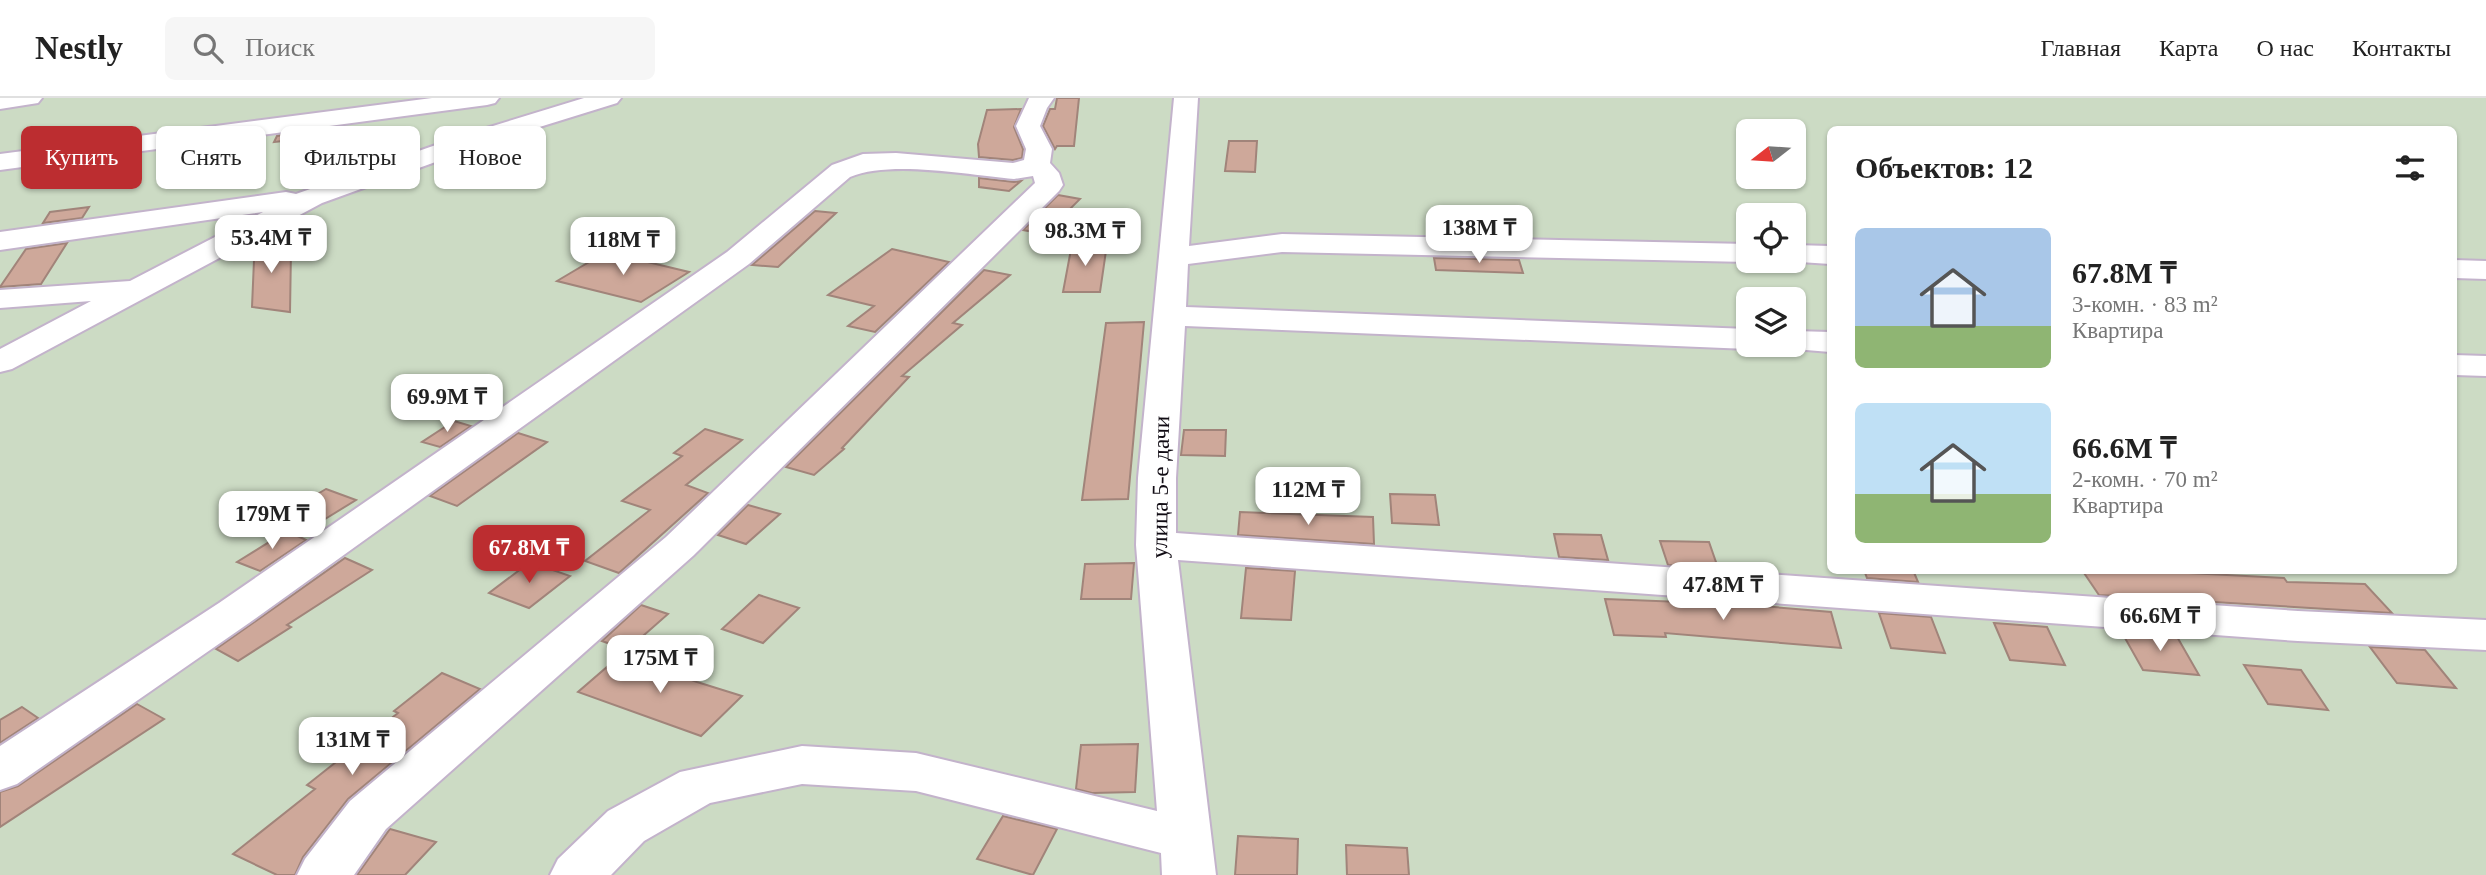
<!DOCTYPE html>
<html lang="ru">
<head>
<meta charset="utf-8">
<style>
  body { margin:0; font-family:Georgia,serif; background:#f6f6f6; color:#222; height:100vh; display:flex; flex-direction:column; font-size:26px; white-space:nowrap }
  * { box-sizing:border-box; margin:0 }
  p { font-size:23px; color:#767676 }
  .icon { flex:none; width:38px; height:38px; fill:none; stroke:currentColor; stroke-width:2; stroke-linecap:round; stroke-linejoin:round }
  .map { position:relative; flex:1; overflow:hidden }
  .drawer { position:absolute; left:1827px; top:28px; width:630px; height:448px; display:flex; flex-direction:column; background:#fff; border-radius:10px; box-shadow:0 2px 5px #0004 }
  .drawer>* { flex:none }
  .guide { position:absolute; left:21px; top:28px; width:665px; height:63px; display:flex; gap:14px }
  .needle { width:46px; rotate:253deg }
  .fabs { position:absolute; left:1736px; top:21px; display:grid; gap:14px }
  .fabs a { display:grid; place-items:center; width:70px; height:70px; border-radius:10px; background:#fff; box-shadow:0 2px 5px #0004; font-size:35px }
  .price { position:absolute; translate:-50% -60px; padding:0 16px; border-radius:14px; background:#fff; color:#222; font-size:23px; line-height:46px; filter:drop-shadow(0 2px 4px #0008) }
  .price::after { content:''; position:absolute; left:50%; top:42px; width:21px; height:16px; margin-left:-10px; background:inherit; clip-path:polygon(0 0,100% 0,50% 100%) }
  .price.selected { background:#bc2d30; color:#fff }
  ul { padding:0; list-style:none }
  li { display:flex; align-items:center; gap:21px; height:175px; padding:0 28px }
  li span { display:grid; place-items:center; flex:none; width:196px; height:140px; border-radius:10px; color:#555 }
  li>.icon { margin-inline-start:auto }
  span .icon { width:84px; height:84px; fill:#fffc; stroke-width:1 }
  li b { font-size:30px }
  h2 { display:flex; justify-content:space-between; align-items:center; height:84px; padding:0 28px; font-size:30px }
  .chip { padding:0 24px; border-radius:10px; background:#fff; box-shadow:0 2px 5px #0004; font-size:24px; line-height:63px }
  .chip.selected { background:#bc2d30; color:#fff }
  header { display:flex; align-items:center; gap:42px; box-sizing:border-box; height:98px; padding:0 35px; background:#fff; border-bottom:2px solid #e0e0e0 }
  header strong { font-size:33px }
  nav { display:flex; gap:38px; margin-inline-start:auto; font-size:24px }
  .search { width:490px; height:63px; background:#f6f6f6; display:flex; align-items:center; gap:18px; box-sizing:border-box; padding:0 24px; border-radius:10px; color:#767676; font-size:26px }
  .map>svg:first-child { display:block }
  .green { fill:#ccdbc4; fill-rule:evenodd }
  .building { fill:#cea89a; stroke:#a1847a; stroke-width:2 }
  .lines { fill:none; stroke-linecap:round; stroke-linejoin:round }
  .minor-casing { stroke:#c3b3cb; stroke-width:4 }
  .minor { fill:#fff; fill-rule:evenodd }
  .labels { text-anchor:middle; stroke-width:6; stroke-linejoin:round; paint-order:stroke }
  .street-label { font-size:23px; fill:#110c14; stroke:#fff }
</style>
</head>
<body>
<header>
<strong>Nestly</strong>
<div class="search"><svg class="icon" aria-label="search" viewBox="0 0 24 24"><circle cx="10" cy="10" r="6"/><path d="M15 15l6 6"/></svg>Поиск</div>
<nav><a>Главная</a><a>Карта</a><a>О нас</a><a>Контакты</a></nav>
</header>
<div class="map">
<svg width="2486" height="777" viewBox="0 0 2486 777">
  <rect width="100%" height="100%" fill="#edddf6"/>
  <path class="green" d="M 0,0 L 2486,0 L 2486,777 L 0,777 ZM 1830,32 L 2454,32 L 2454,472 L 1830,472 ZM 1748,33 L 1794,33 L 1794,79 L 1748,79 ZM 1748,117 L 1794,117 L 1794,163 L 1748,163 ZM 1748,201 L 1794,201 L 1794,247 L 1748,247 Z"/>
  <g class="building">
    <polygon points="1057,0 1079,0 1074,48 1057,48 1055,51 1043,28 1050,11 1055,11"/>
    <polygon points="1021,11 1014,29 1023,51 1022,60 1013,62 979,59 978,46 987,12"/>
    <polygon points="311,33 308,40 274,44 277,38"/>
    <polygon points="1229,43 1257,43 1255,74 1225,73"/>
    <polygon points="979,80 1014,84 1021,83 1009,93 979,89"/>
    <polygon points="1058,97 1080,101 1045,136 1023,132"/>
    <polygon points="89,109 82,120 43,125 50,114"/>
    <polygon points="815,113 836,115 778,169 752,167"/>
    <polygon points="1429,128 1509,129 1512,138 1430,137"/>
    <polygon points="269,140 291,152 290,214 252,209 254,162 239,153"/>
    <polygon points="67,145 41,186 0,189 26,151"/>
    <polygon points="1072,146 1107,146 1100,194 1063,194"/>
    <polygon points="892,151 949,164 875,234 848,228 874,208 828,197"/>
    <polygon points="606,154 689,174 641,204 557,183"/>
    <polygon points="1434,160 1519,162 1523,175 1436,172"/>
    <polygon points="984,172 1010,177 953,225 962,227 902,278 909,279 842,350 844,351 814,377 786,369"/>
    <polygon points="1144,224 1128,401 1082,402 1106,225"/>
    <polygon points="454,323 471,328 440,349 422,344"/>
    <polygon points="705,331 742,342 686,387 708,395 619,475 585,463 650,412 622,403 682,358 674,355"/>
    <polygon points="1184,332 1226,332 1225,358 1181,357"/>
    <polygon points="518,335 547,344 457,408 430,398"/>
    <polygon points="326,391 356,402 317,426 287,414"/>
    <polygon points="1390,396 1435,397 1439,427 1392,425"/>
    <polygon points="748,407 780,416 746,446 718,437"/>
    <polygon points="1240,414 1373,419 1374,446 1238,437"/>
    <polygon points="287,433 306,442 260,473 237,464"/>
    <polygon points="1554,436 1601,437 1608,462 1559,459"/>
    <polygon points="1660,443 1709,444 1718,470 1668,467"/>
    <polygon points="345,460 372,472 287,527 291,529 238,563 216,551"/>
    <polygon points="530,464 570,478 529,510 489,495"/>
    <polygon points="1134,465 1131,501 1081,501 1085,466"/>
    <polygon points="1246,470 1295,473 1291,522 1241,520"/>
    <polygon points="1864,472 1913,472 1918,484 1867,480"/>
    <polygon points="2082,472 2131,472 2284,480 2287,484 2365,486 2392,515 2099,497"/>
    <polygon points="759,497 799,510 763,545 722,531"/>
    <polygon points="1605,501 1681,504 1680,501 1831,514 1841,550 1665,535 1666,539 1614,537"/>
    <polygon points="641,507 668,516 627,552 602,543"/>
    <polygon points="1879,515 1931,519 1945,555 1891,550"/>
    <polygon points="1994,525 2047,529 2065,567 2010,562"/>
    <polygon points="2121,533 2176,537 2199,577 2143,572"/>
    <polygon points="2370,549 2425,552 2456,590 2397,585"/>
    <polygon points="622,556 697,584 742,598 701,638 578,594"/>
    <polygon points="2244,567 2301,572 2328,612 2268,606"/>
    <polygon points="442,575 480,591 348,701 303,759 295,777 277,777 233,756 315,691 307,687 398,615 394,613"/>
    <polygon points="137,606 164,621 0,729 0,694 18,688"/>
    <polygon points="22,609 38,620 0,645 0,622"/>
    <polygon points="1138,646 1135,694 1092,695 1076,691 1081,647"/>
    <polygon points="1003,718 1057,731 1033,777 977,761"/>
    <polygon points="390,731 436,744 405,777 357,777"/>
    <polygon points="1238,738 1298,741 1297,777 1235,777"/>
    <polygon points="1346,747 1407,750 1409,777 1347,777"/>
  </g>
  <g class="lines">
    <g class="minor-casing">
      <g id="minor">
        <polygon points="0,0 42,0 38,5 0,11"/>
        <polygon points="432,0 499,0 495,5 487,7 0,72 0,56"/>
        <polygon points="584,0 621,0 617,5 488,45 322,105 12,271 0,274 0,251 91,203 0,210 0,192 130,183 263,114 0,152 0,134 286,94 296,96 470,35"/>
        <path d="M 1029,0 L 1054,0 L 1047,10 L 1040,28 L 1052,51 L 1050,65 L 1059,75 L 1063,87 L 1059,93 L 694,457 L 386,731 L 354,777 L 297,777 L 305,761 L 350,703 L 666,439 L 1035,85 L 1033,78 L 1014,81 C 968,77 891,62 850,79 L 749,166 L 249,525 L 17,686 L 0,692 L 0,648 L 219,505 L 727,154 L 832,67 L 863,56 L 896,55 L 1013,65 L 1024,62 L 1026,51 L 1016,28 Z"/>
        <polygon points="1174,0 1198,0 1189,148 1282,136 1748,146 1748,163 1753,163 1748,164 1282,154 1188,166 1186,209 1748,231 1748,247 1761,247 1748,251 1185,228 1176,380 1176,435 2298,513 2486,522 2486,552 2298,543 1178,462 1216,777 1162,777 1161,755 916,693 802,686 710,705 644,743 611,777 550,777 558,761 608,713 680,674 802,648 916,655 1157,713 1136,447 1138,380"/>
        <polygon points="1794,147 1830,148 1830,166 1785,163 1794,163"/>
        <polygon points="2454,162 2486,163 2486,181 2454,180"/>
        <polygon points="1794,233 1830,234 1830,254 1782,250 1780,247 1794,247"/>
        <polygon points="2454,257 2486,258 2486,278 2454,277"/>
      </g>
    </g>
    <use href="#minor" class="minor"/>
  </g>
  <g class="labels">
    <g class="street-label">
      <text transform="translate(1160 389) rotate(-89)" y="8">улица 5-е дачи</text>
    </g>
  </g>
</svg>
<div class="fabs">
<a><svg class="needle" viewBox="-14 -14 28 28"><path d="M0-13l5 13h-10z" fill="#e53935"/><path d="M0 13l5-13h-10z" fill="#767676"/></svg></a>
<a><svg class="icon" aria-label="locate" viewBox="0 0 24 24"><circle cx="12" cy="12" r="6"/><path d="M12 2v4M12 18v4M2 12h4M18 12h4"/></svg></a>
<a><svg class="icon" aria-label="layers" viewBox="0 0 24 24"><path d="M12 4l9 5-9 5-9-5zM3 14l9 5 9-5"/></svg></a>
</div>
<b class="price" style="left:1479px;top:167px">138M ₸</b>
<b class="price" style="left:1085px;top:170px">98.3M ₸</b>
<b class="price" style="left:271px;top:177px">53.4M ₸</b>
<b class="price" style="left:623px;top:179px">118M ₸</b>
<b class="price" style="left:447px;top:336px">69.9M ₸</b>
<b class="price" style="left:1308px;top:429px">112M ₸</b>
<b class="price" style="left:272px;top:453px">179M ₸</b>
<b class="price selected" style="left:529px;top:487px">67.8M ₸</b>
<b class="price" style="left:1723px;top:524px">47.8M ₸</b>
<b class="price" style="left:2160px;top:555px">66.6M ₸</b>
<b class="price" style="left:660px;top:597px">175M ₸</b>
<b class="price" style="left:352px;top:679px">131M ₸</b>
<div class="guide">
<a class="chip selected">Купить</a>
<a class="chip">Снять</a>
<a class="chip">Фильтры</a>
<a class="chip">Новое</a>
</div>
<section class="drawer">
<h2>Объектов: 12<svg class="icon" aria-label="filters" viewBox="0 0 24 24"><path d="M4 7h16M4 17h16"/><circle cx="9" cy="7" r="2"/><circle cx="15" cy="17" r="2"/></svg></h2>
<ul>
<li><span style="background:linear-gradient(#a9c7e8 70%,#8fb573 0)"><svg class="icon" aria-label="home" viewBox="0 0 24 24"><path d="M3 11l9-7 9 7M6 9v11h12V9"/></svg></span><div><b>67.8M ₸</b><p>3-комн. · 83 m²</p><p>Квартира</p></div></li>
<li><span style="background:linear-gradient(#bfe0f5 65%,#8fb573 0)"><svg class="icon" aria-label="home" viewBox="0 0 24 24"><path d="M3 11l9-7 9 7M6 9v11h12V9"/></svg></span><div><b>66.6M ₸</b><p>2-комн. · 70 m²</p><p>Квартира</p></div></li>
</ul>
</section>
</div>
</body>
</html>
